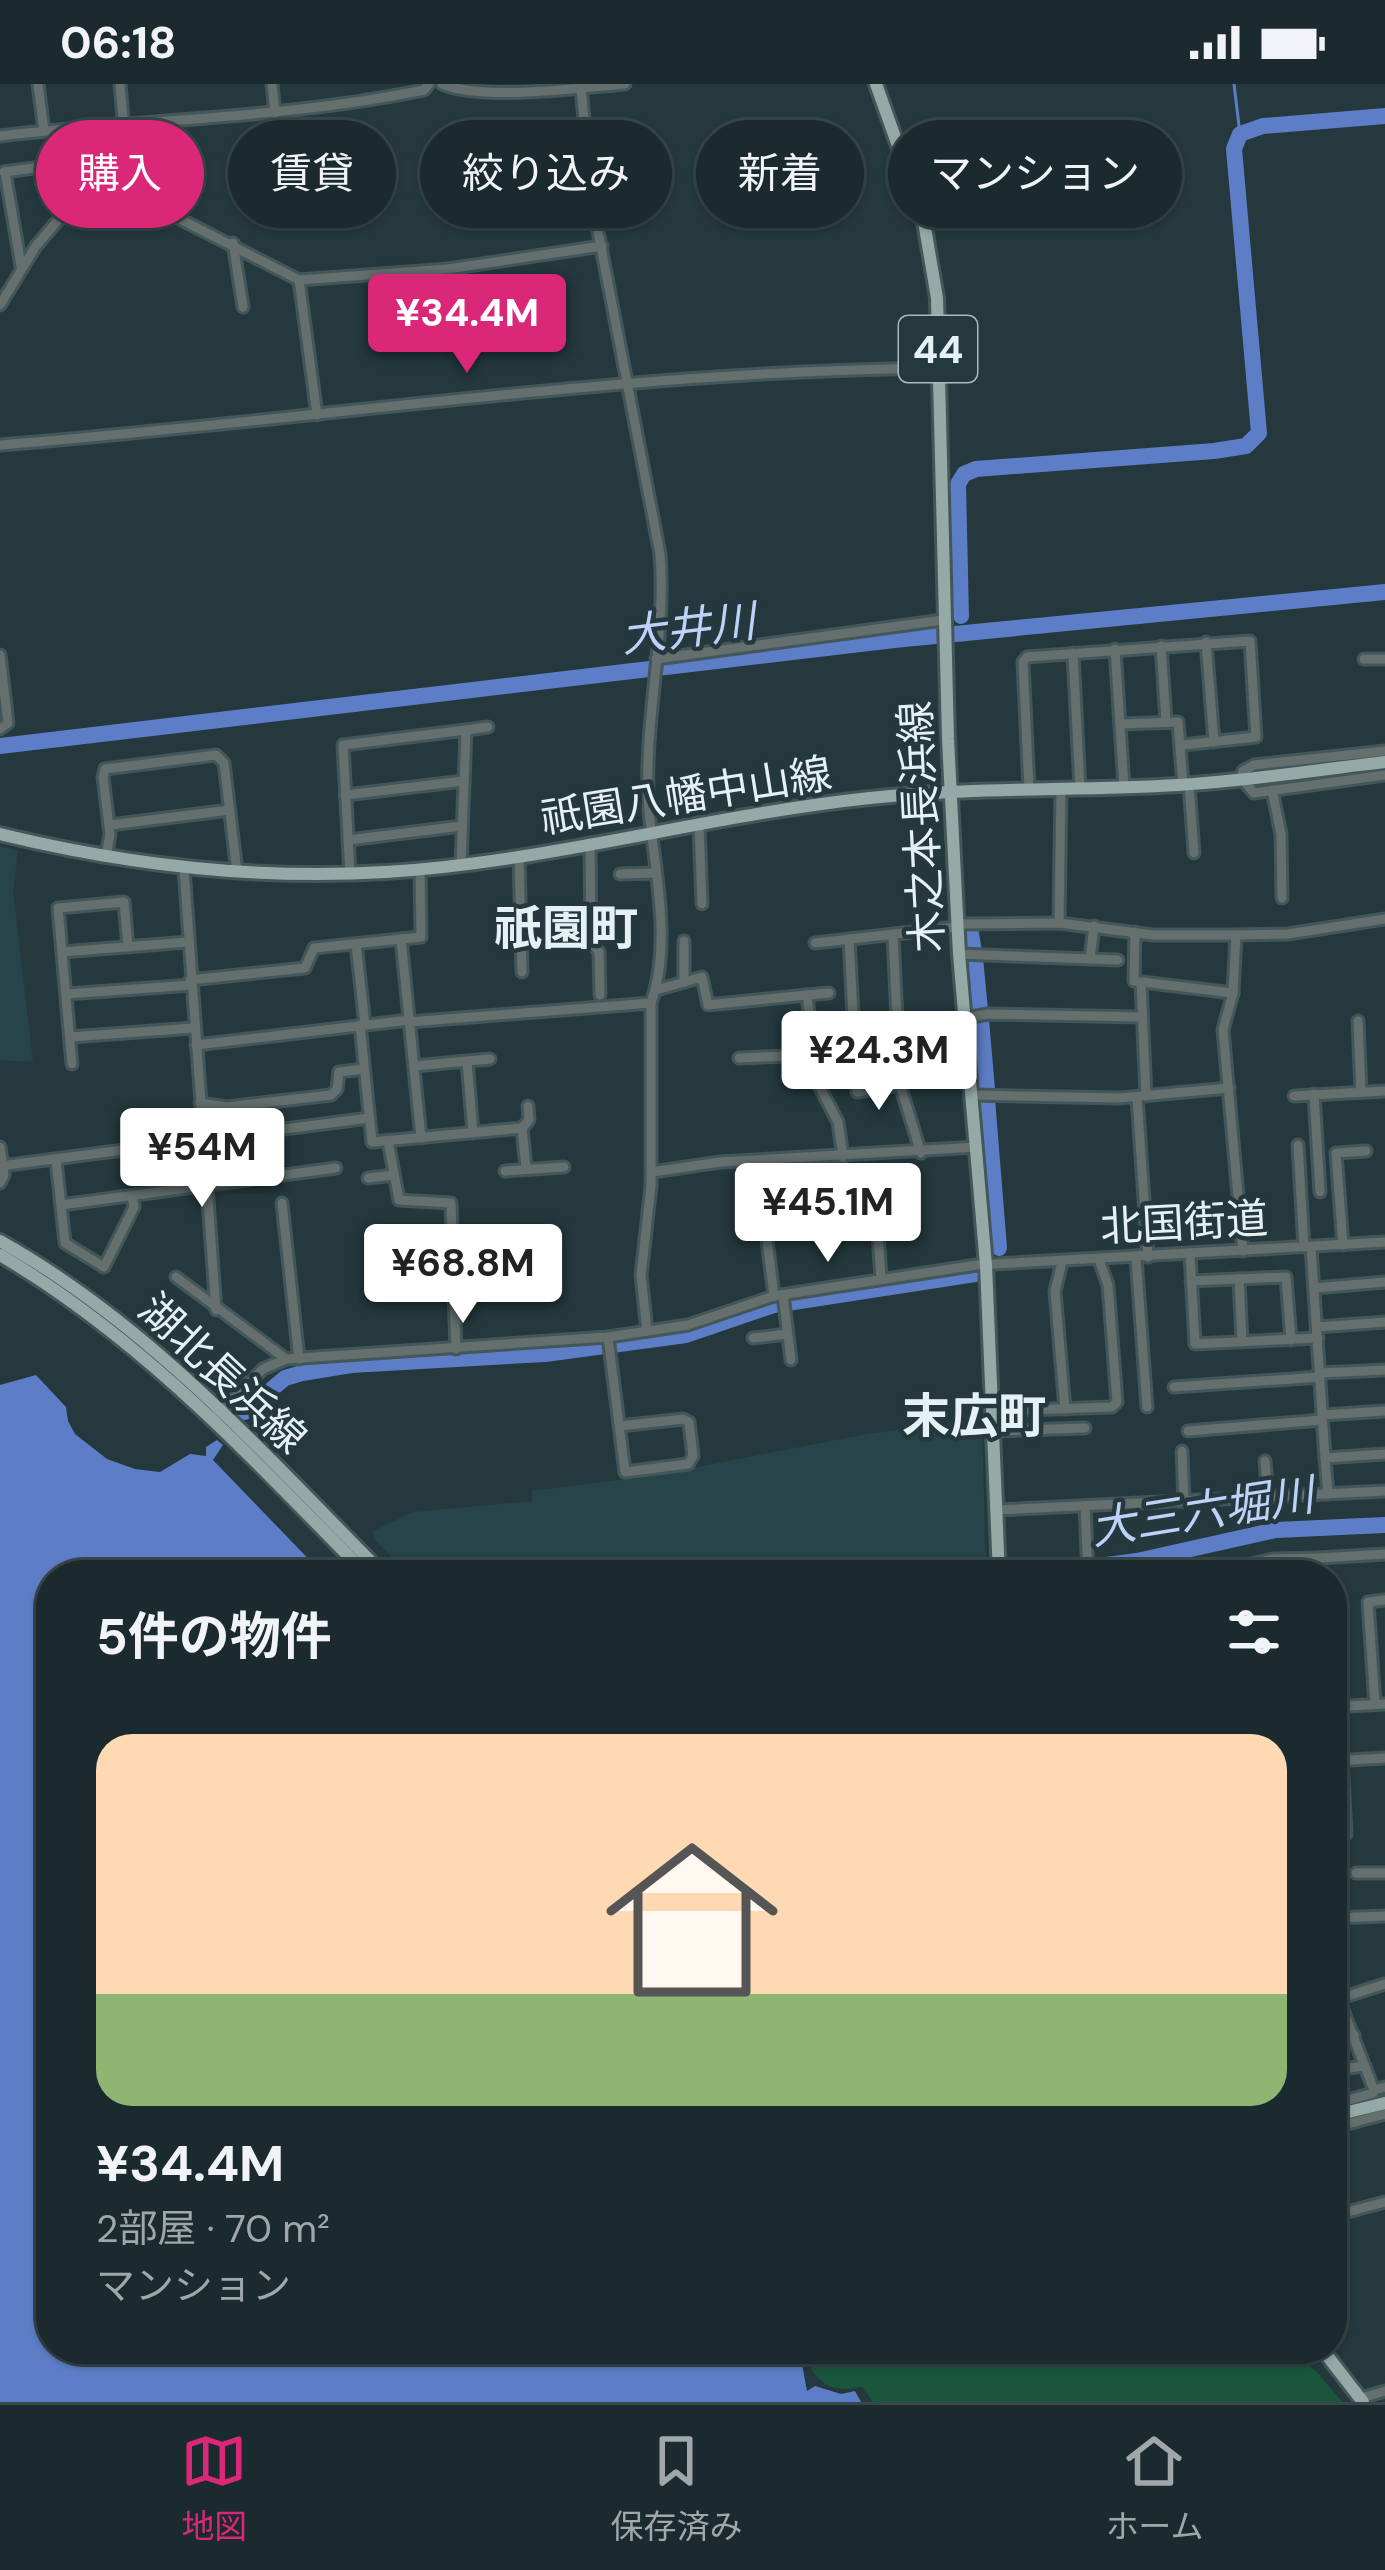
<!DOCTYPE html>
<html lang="ja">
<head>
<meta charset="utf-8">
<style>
  body { margin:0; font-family:"DM Sans","Noto Sans JP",sans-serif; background:#28363a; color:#f1f3f6; height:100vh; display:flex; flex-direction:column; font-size:45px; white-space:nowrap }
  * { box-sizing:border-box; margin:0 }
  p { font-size:39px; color:#a0a7aa }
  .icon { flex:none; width:66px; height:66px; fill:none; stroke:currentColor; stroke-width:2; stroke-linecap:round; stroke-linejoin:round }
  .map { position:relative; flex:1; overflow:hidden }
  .side { position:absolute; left:36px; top:1476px; width:1311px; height:804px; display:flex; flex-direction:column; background:#1b2a2e; border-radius:48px; box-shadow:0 3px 9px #0004,0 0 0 3px #39464a }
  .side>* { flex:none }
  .banner { position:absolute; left:36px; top:36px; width:1314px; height:108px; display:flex; gap:24px }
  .price { position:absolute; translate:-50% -102px; padding:0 27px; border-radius:12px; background:#fff; color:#222; font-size:39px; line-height:78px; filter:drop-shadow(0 3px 6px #0008) }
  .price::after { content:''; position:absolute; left:50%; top:72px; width:36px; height:27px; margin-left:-18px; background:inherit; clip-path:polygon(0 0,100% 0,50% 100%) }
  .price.on { background:#db2777; color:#fff }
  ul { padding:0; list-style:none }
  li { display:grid; align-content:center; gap:24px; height:636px; padding:0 60px }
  li span { display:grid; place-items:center; height:372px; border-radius:36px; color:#555 }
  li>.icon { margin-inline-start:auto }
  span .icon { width:216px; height:216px; fill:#fffc; stroke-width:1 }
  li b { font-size:51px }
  h2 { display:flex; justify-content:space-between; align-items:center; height:144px; padding:0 60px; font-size:51px }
  .chip { padding:0 42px; border-radius:54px; background:#1b2a2e; box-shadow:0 3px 9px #0004,0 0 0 3px #39464a; font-size:42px; line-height:108px }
  .chip.on { background:#db2777; color:#fff }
  .status { display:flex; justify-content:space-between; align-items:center; height:84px; padding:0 60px; background:#1b2a2e; direction:ltr }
  .status svg { height:33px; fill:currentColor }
  .tab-bar { display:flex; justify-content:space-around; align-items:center; height:168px; border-top:3px solid #39464a; background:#1b2a2e; font-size:33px; color:#a0a7aa }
  .tab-bar a { display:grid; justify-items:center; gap:6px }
  .tab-bar .on { color:#db2777 }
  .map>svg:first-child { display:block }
  .built { fill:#27444a }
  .green { fill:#19563b }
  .water { fill:#5d7dc6 }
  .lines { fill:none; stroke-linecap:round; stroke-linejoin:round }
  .stream { stroke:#5d7dc6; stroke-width:3 }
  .river { stroke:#5d7dc6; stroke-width:16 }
  .minor-casing { stroke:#43565a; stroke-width:15 }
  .major-casing { stroke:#43565a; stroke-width:18 }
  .minor { stroke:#656f6e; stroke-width:9 }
  .major { stroke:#95a9a6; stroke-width:12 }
  .labels { text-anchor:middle; stroke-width:9; stroke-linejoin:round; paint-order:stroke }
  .shield { fill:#24383d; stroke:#abbabd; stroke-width:3 }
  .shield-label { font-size:39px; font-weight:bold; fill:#e5f1f4 }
  .street-label { font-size:42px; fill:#e5f1f4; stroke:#24383d }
  .water-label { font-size:45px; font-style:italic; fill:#bed1f8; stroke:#24383d }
  .quarter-label { font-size:48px; font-weight:bold; fill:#e5f1f4; stroke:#24383d }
</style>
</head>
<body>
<div class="status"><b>06:18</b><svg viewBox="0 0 49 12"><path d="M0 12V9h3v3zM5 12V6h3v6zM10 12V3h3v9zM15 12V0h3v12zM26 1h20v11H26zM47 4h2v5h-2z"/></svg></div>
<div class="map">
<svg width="1385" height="2318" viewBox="0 0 1385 2318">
  <rect width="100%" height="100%" fill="#24383d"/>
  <g class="built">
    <polygon points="0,762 18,767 13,807 33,978 0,976"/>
    <polygon points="982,1335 986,1491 409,1491 376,1457 373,1447 413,1428 532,1417 532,1407 650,1392 867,1350"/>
  </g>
  <path class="green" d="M 801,2265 L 1290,2265 L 1317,2288 L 1342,2318 L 873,2318 L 862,2303 C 824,2310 816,2296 801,2265 Z"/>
  <polygon class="water" points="36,1291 66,1323 68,1337 75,1350 107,1375 135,1385 160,1388 190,1370 206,1372 206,1363 217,1356 223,1361 213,1376 324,1491 51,1491 51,2265 794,2265 802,2280 807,2307 815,2302 841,2310 855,2307 861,2318 0,2318 0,1301"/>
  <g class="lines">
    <polyline class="stream" points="1234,0 1240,50"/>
    <g class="river">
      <polyline points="961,532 958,400 964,390 976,385 1214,367 1246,362 1259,349 1234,65 1240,50 1263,42 1385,32"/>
      <polyline points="0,662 894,556 1385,508"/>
      <polyline points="970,844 974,867"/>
      <polyline points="975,874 980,926"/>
      <polyline points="981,936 987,1005"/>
      <polyline points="987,1015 999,1164"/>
      <polyline points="245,1328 285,1294 302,1289 351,1281 545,1270 686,1251 774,1221 975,1190"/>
      <polyline points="1031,1491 1137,1477 1276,1446 1385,1441"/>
    </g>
    <g class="minor-casing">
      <g id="minor">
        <polyline points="38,0 44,47"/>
        <polyline points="272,0 275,29"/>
        <path d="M 442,0 C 483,17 579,4 625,0"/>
        <path d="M 581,4 L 592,116 L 660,470 C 667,555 642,641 649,727 C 655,788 672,860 651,919 L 651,1102 L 641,1191 L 647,1247"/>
        <path d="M 0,52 C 142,35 283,35 424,6 L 429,0"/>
        <polyline points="4,88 34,84"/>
        <polyline points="5,88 21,182"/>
        <polyline points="96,92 299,196"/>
        <polyline points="233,159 243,223"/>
        <polyline points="0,221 36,162 125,58 120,0"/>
        <polyline points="317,331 299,196 448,185 602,162"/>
        <path d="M 0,361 C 312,336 624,287 938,284"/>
        <polyline points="1206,558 1214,658"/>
        <polyline points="1161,562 1166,637"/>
        <polyline points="1115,565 1124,703"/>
        <polyline points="1073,569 1080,704"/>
        <polyline points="0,571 8,639 0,645"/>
        <polyline points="656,575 943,536"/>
        <polyline points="1364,575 1385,575"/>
        <polyline points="1120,640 1178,638 1183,701"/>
        <polyline points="466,646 488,643"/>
        <polyline points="1385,667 1254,681 1243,687 1241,694 1254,709 1385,691"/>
        <polyline points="1189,700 1194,769"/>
        <polyline points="1029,705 1023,578 1027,573 1250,557 1256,653 1182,661"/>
        <polyline points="1272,706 1281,750 1282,814"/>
        <polyline points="345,711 464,697"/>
        <polyline points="110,741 230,726"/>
        <polyline points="699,741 702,820"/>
        <polyline points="348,756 462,742"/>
        <polyline points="590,759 591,858 599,868 600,911"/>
        <polyline points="519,772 522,888"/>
        <polyline points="106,773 110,750 103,693 105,685 216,671 224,679 237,788"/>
        <polyline points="184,785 216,1226"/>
        <polyline points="350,790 343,661 466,646 461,780"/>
        <polyline points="620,790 656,789"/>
        <polyline points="1059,839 1061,704"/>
        <polyline points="957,840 1059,839 1153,851 1236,851 1288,850 1385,835"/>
        <polyline points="1135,848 1134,897 1233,909"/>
        <polyline points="1236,851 1233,909 1223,946 1243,1167"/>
        <polyline points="401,855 421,1054"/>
        <polyline points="849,855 857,1008 900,1001 893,850"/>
        <polyline points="684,857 684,898"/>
        <polyline points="815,859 957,843"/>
        <polyline points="356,860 365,941"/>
        <polyline points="62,868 188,858"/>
        <polyline points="959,870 1118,876"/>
        <polyline points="1090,875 1094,842"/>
        <polyline points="190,896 305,884 314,864 421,853 420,785"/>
        <polyline points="1141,899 1146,1012"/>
        <polyline points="656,906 702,893 708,921 807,911 816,996 838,1038 843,1073"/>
        <polyline points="66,910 191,901"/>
        <polyline points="807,911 829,909"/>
        <polyline points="966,934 988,930 1141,933"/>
        <polyline points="1358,937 1361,1008"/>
        <polyline points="409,938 651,919"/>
        <polyline points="360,941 372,1058 522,1044 526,1084"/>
        <polyline points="70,953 194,944"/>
        <polyline points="196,961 409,936"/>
        <polyline points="739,974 814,971"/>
        <polyline points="467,977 490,975"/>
        <polyline points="72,980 58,824 124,818 128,863"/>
        <polyline points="414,982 467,977 473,1049"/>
        <polyline points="900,1001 921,1069"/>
        <polyline points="1314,1010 1320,1108"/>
        <polyline points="973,1011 1119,1014 1229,1004"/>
        <polyline points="1294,1012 1385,1007"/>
        <polyline points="1137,1013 1148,1173"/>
        <polyline points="200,1019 227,1023 331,1011 337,1005 339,988 364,985"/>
        <polyline points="522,1044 529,1036 528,1022"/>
        <polyline points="388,1057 399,1116 451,1119 456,1265"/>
        <polyline points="1298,1061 1304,1163"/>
        <polyline points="0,1063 4,1091 0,1099"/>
        <polyline points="56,1076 65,1159 104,1183 134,1123 132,1112"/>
        <polyline points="764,1078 764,1132 774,1212"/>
        <polyline points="0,1082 369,1034"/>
        <polyline points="505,1087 564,1083"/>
        <polyline points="652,1088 720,1078 977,1063"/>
        <polyline points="368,1094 394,1091"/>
        <polyline points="282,1119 299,1275"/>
        <polyline points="805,1120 806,1138"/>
        <polyline points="61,1121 336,1084"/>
        <polyline points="764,1132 806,1129"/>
        <polyline points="877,1134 881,1195"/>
        <polyline points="426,1149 453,1147"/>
        <polyline points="1343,1161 1336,1069 1366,1067"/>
        <polyline points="1311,1163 1325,1374"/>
        <polyline points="1190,1170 1195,1260 1318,1254"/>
        <polyline points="1136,1174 1147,1323"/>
        <polyline points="422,1176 455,1174"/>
        <polyline points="1062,1178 1055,1207 1065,1325"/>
        <polyline points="176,1193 286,1275"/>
        <polyline points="1239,1195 1242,1258"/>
        <polyline points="1191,1197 1286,1193 1291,1256"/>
        <polyline points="1315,1204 1385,1198"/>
        <polyline points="783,1211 791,1276"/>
        <polyline points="1317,1243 1385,1238"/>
        <polyline points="608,1253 625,1388 688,1380 693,1372 689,1338 683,1335 620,1342"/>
        <polyline points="753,1254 787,1250"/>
        <polyline points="1320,1289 1385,1286"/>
        <polyline points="1174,1303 1320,1293"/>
        <polyline points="993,1327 1112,1323 1117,1318 1108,1201 1099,1176"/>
        <polyline points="1322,1331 1385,1327"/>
        <polyline points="213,1333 263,1285 286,1275 608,1253 688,1241 774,1212 977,1181 1385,1158"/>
        <polyline points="994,1347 1085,1344"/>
        <polyline points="1188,1347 1322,1336"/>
        <polyline points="1182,1367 1184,1417"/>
        <polyline points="1265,1377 1268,1413"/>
        <polyline points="1328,1410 1325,1374 1385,1370"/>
        <polyline points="1085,1422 1088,1491"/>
        <polyline points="997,1426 1385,1407"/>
        <polyline points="1319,1474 1385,1470"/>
        <polyline points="1204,1491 1273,1475 1319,1474 1320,1491"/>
        <polyline points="1375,1620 1368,1518 1385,1516"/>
        <polyline points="1332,1623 1385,1620"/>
        <polyline points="1342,1676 1346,1750"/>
        <polyline points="1332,1677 1385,1674"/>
        <polyline points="1356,1789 1385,1789"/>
        <polyline points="1332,1834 1385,1832"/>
        <polyline points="1332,1898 1374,2006 1385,2003"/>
        <polyline points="1338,1915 1385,1900"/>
        <polyline points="1332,1951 1354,1951"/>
        <polyline points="1332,1986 1365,1982"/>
        <polyline points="1332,2021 1373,2009 1374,2006"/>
        <polyline points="1332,2044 1385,2030"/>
        <polyline points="1332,2132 1385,2118"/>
        <polyline points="1361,2314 1385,2307"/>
      </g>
    </g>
    <g class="major-casing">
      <g id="major">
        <polyline points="876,0 923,132 937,214 948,655 959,870 986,1181 999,1491"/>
        <path d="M 0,750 C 127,781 255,796 386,788 C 549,778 708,731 870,714 C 972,703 1075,707 1178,701 C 1247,697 1316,686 1385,678"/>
        <path d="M 0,1157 C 150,1241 264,1370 384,1491"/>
        <path d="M 0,1171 C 143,1255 252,1374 367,1491"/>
        <polyline points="1332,2032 1385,2019"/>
        <polyline points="1322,2265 1363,2318"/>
      </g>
    </g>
    <use href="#minor" class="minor"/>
    <use href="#major" class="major"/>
  </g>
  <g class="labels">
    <rect class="shield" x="899" y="232" width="78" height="66" rx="9"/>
    <g class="shield-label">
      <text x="938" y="279">44</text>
    </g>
    <g class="street-label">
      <text transform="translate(686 711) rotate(-9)" y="15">祇園八幡中山線</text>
      <text transform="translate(921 743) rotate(-93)" y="15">木之本長浜線</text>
      <text transform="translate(1184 1138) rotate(-3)" y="15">北国街道</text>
      <text transform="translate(223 1289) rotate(43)" y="15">湖北長浜線</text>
    </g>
    <g class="water-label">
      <text transform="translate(688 544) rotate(-7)" y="16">大井川</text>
      <text transform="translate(1202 1427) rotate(-9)" y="16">大三六堀川</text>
    </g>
    <g class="quarter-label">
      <text x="566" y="861">祇園町</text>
      <text x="974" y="1349">末広町</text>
    </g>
  </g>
</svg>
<b class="price on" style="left:467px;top:292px">¥34.4M</b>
<b class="price" style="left:879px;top:1029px">¥24.3M</b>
<b class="price" style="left:202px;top:1126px">¥54M</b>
<b class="price" style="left:828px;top:1181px">¥45.1M</b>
<b class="price" style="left:463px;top:1242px">¥68.8M</b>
<div class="banner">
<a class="chip on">購入</a>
<a class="chip">賃貸</a>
<a class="chip">絞り込み</a>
<a class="chip">新着</a>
<a class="chip">マンション</a>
</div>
<section class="side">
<h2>5件の物件<svg class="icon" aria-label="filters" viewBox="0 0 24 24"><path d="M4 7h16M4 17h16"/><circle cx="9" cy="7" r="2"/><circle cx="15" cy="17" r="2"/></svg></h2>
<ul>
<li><span style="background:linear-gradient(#ffd9b3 70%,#8fb573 0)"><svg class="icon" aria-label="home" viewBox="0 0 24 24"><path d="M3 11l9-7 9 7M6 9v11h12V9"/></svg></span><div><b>¥34.4M</b><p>2部屋 · 70 m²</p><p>マンション</p></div></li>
</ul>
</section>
</div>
<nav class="tab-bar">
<a class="on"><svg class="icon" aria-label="map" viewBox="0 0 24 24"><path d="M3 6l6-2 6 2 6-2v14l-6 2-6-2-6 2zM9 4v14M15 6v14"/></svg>地図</a>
<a><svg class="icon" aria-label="saved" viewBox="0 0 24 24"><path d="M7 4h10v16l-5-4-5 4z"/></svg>保存済み</a>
<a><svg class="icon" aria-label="home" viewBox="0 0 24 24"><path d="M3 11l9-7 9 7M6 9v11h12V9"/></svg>ホーム</a>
</nav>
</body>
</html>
